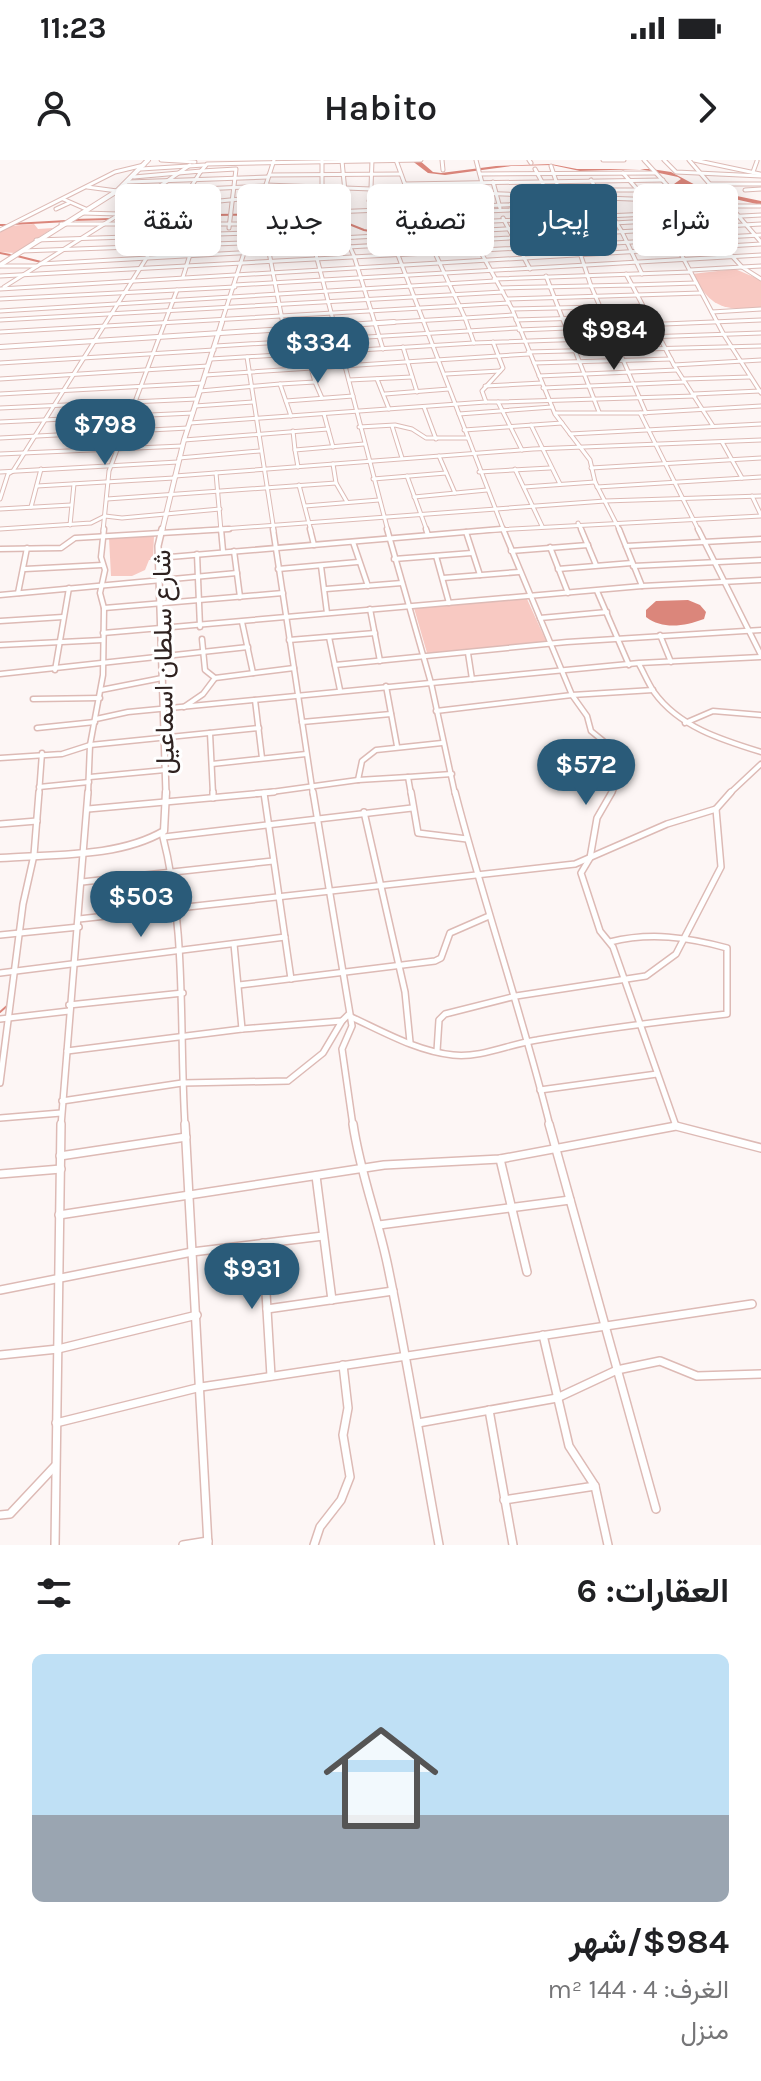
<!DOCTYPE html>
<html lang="ar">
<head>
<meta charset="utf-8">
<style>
  body { margin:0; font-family:Karla,Vazirmatn,sans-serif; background:#f2f2f2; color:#202124; direction:rtl; height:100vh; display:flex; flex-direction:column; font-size:30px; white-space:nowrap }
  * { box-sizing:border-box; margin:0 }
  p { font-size:26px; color:#757577 }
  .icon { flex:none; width:44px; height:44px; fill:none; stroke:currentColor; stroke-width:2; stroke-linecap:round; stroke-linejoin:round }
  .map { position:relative; height:1385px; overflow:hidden; direction:ltr }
  .details { display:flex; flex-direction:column; background:#fff; flex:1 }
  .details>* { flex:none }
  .guide { position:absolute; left:24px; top:24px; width:714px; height:72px; direction:rtl; display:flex; gap:16px }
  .price { position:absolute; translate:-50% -68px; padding:0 18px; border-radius:28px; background:#2a5b79; color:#fff; font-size:26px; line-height:52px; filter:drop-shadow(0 2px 4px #0008) }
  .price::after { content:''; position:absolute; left:50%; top:48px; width:24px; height:18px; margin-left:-12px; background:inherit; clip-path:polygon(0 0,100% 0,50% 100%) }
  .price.active { background:#222; color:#fff }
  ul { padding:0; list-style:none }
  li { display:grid; align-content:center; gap:16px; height:424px; padding:0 32px }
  li span { display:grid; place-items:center; height:248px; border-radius:12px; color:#555 }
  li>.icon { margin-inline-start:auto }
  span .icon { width:144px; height:144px; fill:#fffc; stroke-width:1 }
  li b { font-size:34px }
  h2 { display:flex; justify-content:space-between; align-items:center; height:96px; padding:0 32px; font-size:34px }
  .tag { padding:0 28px; border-radius:12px; background:#fff; box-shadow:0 4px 20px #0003; font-size:28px; line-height:72px }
  .tag.active { background:#2a5b79; color:#fff }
  .status { display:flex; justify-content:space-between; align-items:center; height:56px; padding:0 40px; background:#fff; direction:ltr }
  .status svg { height:22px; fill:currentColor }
  header { display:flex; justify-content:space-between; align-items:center; height:104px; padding:0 32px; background:#fff; font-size:36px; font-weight:600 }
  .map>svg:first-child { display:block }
  .green { fill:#f8c9c2 }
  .water { fill:#db867b }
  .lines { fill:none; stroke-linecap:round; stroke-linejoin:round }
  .stream { stroke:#db867b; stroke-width:2 }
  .minor-far3-casing { stroke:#ddbab5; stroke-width:5 }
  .minor-far2-casing { stroke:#ddbab5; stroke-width:7 }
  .minor-far1-casing { stroke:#ddbab5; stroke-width:8 }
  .minor-casing { stroke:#ddbab5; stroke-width:10 }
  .tertiary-far3-casing { stroke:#ddbab5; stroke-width:5 }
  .tertiary-far2-casing { stroke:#ddbab5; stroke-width:6 }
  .tertiary-far1-casing { stroke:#ddbab5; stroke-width:8 }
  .tertiary-casing { stroke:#ddbab5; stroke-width:9 }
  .secondary-casing { stroke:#ddbab5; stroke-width:6 }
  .minor-far3 { stroke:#fff; stroke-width:3 }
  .minor-far2 { stroke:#fff; stroke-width:4 }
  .minor-far1 { stroke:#fff; stroke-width:5 }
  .minor { stroke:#fff; stroke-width:7 }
  .tertiary-far3 { stroke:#fff; stroke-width:3 }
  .tertiary-far2 { stroke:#fff; stroke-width:4 }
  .tertiary-far1 { stroke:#fff; stroke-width:5 }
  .tertiary { stroke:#fff; stroke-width:6 }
  .secondary { stroke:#fff; stroke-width:4 }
  .labels { text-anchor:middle; stroke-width:6; stroke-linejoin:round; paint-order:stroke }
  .street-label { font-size:26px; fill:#2f2220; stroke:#fff }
</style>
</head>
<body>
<div class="status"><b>11:23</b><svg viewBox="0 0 49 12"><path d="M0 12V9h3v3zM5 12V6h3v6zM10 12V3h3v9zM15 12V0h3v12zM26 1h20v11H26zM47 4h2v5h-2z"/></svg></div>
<header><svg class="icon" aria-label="forward" viewBox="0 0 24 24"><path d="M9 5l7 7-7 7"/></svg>Habito<svg class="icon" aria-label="person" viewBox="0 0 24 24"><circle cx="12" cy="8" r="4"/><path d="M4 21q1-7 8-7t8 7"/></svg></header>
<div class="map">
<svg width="761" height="1385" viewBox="0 0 761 1385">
  <rect width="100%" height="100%" fill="#fdf6f5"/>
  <g class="green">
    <polygon points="34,64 38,69 53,68 15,93 0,92 0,71 10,66"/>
    <path d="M 735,109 L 761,120 L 761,148 C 723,150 712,149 692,114 Z"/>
    <polygon points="154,376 153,400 149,400 145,410 132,416 111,416 109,378"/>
    <polygon points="527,439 547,483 427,493 414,448"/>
  </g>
  <g class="water">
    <polygon points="411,0 419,0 433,12 441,13 496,6 551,4 577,9 651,9 671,12 703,29 761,41 761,45 682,27 674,24 681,19 678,17 640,9 580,11 552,5 511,6 445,15 428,13"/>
    <path d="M 688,440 L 700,445 L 706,452 L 704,459 C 685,466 663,470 646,457 L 646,450 L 656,441 Z"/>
  </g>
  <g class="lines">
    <g class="stream">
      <polyline points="324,54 364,70 385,74"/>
      <polyline points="121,56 306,54"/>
      <polyline points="73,60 111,59"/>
      <polyline points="13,64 67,61"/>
      <polyline points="0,65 7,65"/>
      <polyline points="0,93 10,95"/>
      <polyline points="17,96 41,102"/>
      <polyline points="0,852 8,845"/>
    </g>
    <g class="minor-far3-casing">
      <g id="minor-far3">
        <polyline points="161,0 195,2"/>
        <polyline points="322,0 322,26"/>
        <polyline points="372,0 370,56 604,46"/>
        <polyline points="442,0 443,10"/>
        <polyline points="476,0 482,23"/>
        <polyline points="529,0 531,3"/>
        <polyline points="603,0 624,0"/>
        <polyline points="644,0 742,107 690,110"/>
        <polyline points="664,0 676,12 761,16"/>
        <polyline points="689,0 714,29"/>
        <polyline points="694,0 760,14"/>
        <polyline points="342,1 347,52"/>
        <polyline points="551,6 561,36"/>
        <polyline points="141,9 204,5"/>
        <polyline points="535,9 549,35"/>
        <polyline points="201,11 207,4 421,0"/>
        <polyline points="201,11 236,9 229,68"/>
        <polyline points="753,12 757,1"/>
        <polyline points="623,13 657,52"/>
        <polyline points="480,14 655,13"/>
        <polyline points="269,15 400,14"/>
        <polyline points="591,20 622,72 642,114"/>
        <polyline points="128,22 268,17"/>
        <polyline points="493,22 500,48"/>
        <polyline points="405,24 663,20"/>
        <polyline points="709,24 761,24"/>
        <polyline points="266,25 683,41"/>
        <polyline points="87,27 117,31"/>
        <polyline points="596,30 672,30"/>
        <polyline points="745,30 761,29"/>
        <polyline points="115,33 266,26"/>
        <polyline points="344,34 307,36 308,64 388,371"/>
        <polyline points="682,38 722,37"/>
        <polyline points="63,39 88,50"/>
        <polyline points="369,41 450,39"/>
        <polyline points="687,43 729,45 761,82"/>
        <polyline points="564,45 591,126 646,253"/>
        <polyline points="135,46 204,32"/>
        <polyline points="731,46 760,46"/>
        <polyline points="456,47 512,149 555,254 590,300 595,322 620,371"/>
        <polyline points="56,49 69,43"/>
        <polyline points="258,49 306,49"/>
        <polyline points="126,50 262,37"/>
        <polyline points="82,53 119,54"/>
        <polyline points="307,53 601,41"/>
        <polyline points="383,56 504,371"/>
        <polyline points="503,58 530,109"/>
        <polyline points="663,60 724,175 761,233"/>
        <polyline points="308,62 338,61 354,96 383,189"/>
        <polyline points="61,64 308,64"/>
        <polyline points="200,66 205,55"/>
        <polyline points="386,66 693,52"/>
        <polyline points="0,70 115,12 144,5"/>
        <polyline points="36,80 310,71"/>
        <polyline points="267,82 289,195"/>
        <polyline points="22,91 267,82 761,55"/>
        <polyline points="40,104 761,64"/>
        <polyline points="0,106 37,106"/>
        <polyline points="761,106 742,107 761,119"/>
        <polyline points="626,114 632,125 696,123"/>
        <polyline points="0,116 761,75"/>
        <polyline points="546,116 599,252"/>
        <polyline points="183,117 193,85"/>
        <polyline points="494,119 691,112"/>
        <polyline points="235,125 761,95"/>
        <polyline points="4,127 120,54 190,5"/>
        <polyline points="501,128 632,125 674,205 713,266"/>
        <polyline points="0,129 761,84"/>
        <polyline points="0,139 235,127"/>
        <polyline points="507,139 701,133"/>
        <polyline points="512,149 643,146"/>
        <polyline points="0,151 495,121"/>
        <polyline points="712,152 761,149"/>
        <polyline points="0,160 503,132"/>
        <polyline points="516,160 649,156"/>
        <polyline points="519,170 761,160"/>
        <polyline points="0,172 509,143"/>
        <polyline points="493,182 503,208 482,231 486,242 498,242 522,290"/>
        <polyline points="474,183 465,158 514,155"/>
        <polyline points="216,186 518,168"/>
        <polyline points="403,187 417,232"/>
        <polyline points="528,192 761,186"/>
        <polyline points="247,197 274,371"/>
        <polyline points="211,199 474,183 761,173"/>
        <polyline points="0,203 214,190"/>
        <polyline points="534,203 671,199"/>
        <polyline points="674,205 761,200"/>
        <polyline points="446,214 500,211"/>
        <polyline points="205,215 529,194"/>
        <polyline points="539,216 677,210"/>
        <polyline points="0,219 208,206"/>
        <polyline points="377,219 389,249"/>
        <polyline points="684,219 750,217"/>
        <polyline points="349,220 412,217"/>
        <polyline points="315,222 322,238"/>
        <polyline points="485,226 542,223"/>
        <polyline points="543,228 684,222"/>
        <polyline points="200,231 280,224"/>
        <polyline points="0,234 203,223"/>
        <polyline points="385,234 449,229"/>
        <polyline points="694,234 760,231"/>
        <polyline points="286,241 353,236"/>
        <polyline points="498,242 695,236"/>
        <polyline points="195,246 253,242"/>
        <polyline points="424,247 436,279"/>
        <polyline points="0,248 197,239"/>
        <polyline points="556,253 640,253 761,246"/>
        <polyline points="640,253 699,371"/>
        <polyline points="459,254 552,247"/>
        <polyline points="291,256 280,224 315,222 307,194"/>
        <polyline points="0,262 193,253"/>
        <polyline points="190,263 486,242"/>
        <polyline points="531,265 560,324"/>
        <polyline points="392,266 402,298"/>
        <polyline points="359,267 395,265 412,269 426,278 468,278"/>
        <polyline points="328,269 333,287"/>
        <polyline points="464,270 562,263"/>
        <polyline points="293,271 295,290"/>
        <polyline points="570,274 761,264"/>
        <polyline points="0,278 188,268"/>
        <polyline points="184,280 328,269 324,254"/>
        <polyline points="722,282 742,318"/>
        <polyline points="0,294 182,286"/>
        <polyline points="439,296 455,333"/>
        <polyline points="179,298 260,291"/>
        <polyline points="333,304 336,323 347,342"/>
        <polyline points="298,307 295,290 364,284"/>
        <polyline points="591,308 761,298"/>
        <polyline points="515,309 542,366"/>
        <polyline points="0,312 178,302"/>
        <polyline points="479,312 550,308"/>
        <polyline points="216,313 221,371"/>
        <polyline points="175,316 533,289 761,280"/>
        <polyline points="407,316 427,371"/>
        <polyline points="373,319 446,313"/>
        <polyline points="299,325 311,371"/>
        <polyline points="37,326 174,318"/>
        <polyline points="524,327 595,322"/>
        <polyline points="597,327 761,317"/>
        <polyline points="752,336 761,355"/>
        <polyline points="414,337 487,330"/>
        <polyline points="0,339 8,314 13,311 201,11 134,17"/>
        <polyline points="107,339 336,323"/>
        <polyline points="305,346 379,340"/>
        <polyline points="31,347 41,309"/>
        <polyline points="0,349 71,345"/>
        <polyline points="578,363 582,371"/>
        <polyline points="70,365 74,324"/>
        <polyline points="0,369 91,363 105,356 122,358 220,349"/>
        <polyline points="103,371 109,311 177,130"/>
        <polyline points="195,371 605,341 761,336"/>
        <polyline points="477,371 761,356"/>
      </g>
    </g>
    <g class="minor-far2-casing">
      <g id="minor-far2">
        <polyline points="221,369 223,391"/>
        <polyline points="273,369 313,634"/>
        <polyline points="310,369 314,385"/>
        <polyline points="387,369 431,523 455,634"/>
        <polyline points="426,369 428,375"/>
        <polyline points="503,369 572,535 587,556 591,571 623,597 627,604 611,634"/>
        <polyline points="581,369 596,405"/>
        <polyline points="619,369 642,426"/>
        <polyline points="698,369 761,495"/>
        <polyline points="466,372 480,415"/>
        <polyline points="353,382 368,426"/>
        <polyline points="626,386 761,379"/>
        <polyline points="550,387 568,433"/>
        <polyline points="0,389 61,388 75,378 229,369"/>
        <polyline points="234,391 240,437"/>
        <polyline points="511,391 588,385"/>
        <polyline points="197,394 200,467"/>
        <polyline points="436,396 449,443"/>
        <polyline points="158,398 501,369"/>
        <polyline points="394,399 472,393"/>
        <polyline points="321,406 327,453"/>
        <polyline points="633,406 761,400"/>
        <polyline points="25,409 102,405"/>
        <polyline points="278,409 358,402"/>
        <polyline points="558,409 632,403"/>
        <polyline points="443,418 519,412"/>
        <polyline points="326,429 402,423"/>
        <polyline points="597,431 629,505"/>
        <polyline points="18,433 27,388"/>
        <polyline points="0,435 237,413"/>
        <polyline points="104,448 283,433"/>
        <polyline points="370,449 380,501"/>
        <polyline points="540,458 607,452"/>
        <polyline points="0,461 63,457"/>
        <polyline points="242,462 253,513"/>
        <polyline points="103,473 642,426 761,420"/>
        <polyline points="660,475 671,502"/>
        <polyline points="329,477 340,530"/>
        <polyline points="289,480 375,473"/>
        <polyline points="0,485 103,480"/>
        <polyline points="468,493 472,519"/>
        <path d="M 639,504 C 644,513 648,523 654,532 C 679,567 722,580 761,592"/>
        <polyline points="335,505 567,482 761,470"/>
        <polyline points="55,510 69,428"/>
        <polyline points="0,514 248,487"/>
        <polyline points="215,518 294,508"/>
        <polyline points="386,526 397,586"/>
        <polyline points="101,530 162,518"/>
        <polyline points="33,539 100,538"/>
        <polyline points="255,540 262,598"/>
        <polyline points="184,547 203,534 215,518 205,510 202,479"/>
        <polyline points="436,551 572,535 653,530"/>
        <polyline points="96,559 128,552 639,503 761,497"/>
        <polyline points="302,562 391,554"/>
        <polyline points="685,563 713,551 761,555"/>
        <polyline points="37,568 95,562"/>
        <polyline points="210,573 213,634"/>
        <polyline points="0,598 62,594 90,585 259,568"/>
        <polyline points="212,604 306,594"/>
        <polyline points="90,617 165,610"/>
        <polyline points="358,620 362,601 376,590 442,583"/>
        <polyline points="39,627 89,622"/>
        <polyline points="39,634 42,593"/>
        <polyline points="88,634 90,585 103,515 104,448 100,433 105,410 101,397 104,369"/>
        <polyline points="257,634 358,620 408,617"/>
        <polyline points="411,634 408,617 452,614"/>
        <polyline points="729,634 761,604"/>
      </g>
    </g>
    <g class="minor-far1-casing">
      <g id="minor-far1">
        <polyline points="213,632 213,638"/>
        <polyline points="313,632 352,866 342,889 353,966"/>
        <polyline points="411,632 418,673 467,679"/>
        <path d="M 455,632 C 484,744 522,853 550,966"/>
        <polyline points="612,632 597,658 590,698 581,713 600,771 613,787 676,966"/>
        <polyline points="264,633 291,819"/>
        <polyline points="88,649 274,632"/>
        <polyline points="364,652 405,832 410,882"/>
        <polyline points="0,664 37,661"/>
        <path d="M 162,673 C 187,769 179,867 185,966"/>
        <polyline points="164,677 412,648"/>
        <polyline points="82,722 273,701"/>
        <polyline points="79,759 575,704 667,664 716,649"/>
        <polyline points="0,775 79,767"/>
        <polyline points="234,784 242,869"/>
        <polyline points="0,813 285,777"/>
        <polyline points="239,825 435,801 441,798 450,773 489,756"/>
        <polyline points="69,845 183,833"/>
        <path d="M 349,856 C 382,871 416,891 453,895 C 482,898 509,884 537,880 C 600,869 663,861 727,854 L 727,788 C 687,777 650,772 610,782"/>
        <polyline points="0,859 69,851"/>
        <polyline points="67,891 242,869 342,861 348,855"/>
        <polyline points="437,891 439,860 445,854 516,836 646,816 676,794 721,707 716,649 731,632"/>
        <polyline points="0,923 23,744 34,695 39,632"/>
        <polyline points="540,930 657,914"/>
        <polyline points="62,941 182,923 288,921 323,893 342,861"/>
        <polyline points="0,958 61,953"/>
        <polyline points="61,966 88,632"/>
      </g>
    </g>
    <g class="minor-casing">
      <g id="minor">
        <polyline points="185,964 208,1385"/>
        <path d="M 353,964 C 360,1013 378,1058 388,1107 C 407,1199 422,1292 439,1385"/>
        <polyline points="549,964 656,1349"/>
        <polyline points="60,996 186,977"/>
        <polyline points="500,999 527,1112"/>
        <polyline points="0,1014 61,1009"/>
        <polyline points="316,1016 332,1140"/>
        <polyline points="59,1055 384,1005 500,999 676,966 761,988"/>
        <polyline points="379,1065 570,1040"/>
        <polyline points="263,1083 271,1216"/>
        <polyline points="0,1130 192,1092 323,1076"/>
        <polyline points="267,1149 393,1131"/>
        <polyline points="543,1175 569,1286 595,1326 608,1385"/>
        <polyline points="0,1195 58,1189 197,1155"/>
        <polyline points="489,1250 513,1385"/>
        <polyline points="56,1263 201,1227 752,1144"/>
        <polyline points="418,1263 557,1238 617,1210 660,1201 697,1216 761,1214"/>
        <polyline points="504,1340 595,1326"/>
        <polyline points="0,1355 10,1354 55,1306"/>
        <polyline points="55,1385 61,964"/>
        <polyline points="183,1385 208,1381"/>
        <polyline points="314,1385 320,1367 341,1340 350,1317 343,1275 348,1248 343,1205"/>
      </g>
    </g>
    <g class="tertiary-far3-casing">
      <g id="tertiary-far3">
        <polyline points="221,164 274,0"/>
        <polyline points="362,164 465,158 411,41 396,0"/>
      </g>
    </g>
    <g class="tertiary-far2-casing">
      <g id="tertiary-far2">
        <polyline points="0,187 394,162"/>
        <polyline points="162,371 184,280 222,162"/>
      </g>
    </g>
    <g class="tertiary-far1-casing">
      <polyline id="tertiary-far1" points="162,369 158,386 166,634"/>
    </g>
    <g class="tertiary-casing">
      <path id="tertiary" d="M 0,698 C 52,694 118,698 164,671 L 166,632"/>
    </g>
    <g class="secondary-casing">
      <polyline id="secondary" points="0,105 117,31 148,0"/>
    </g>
    <use href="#minor-far3" class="minor-far3"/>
    <use href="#minor-far2" class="minor-far2"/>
    <use href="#minor-far1" class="minor-far1"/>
    <use href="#minor" class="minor"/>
    <use href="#tertiary-far3" class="tertiary-far3"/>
    <use href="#tertiary-far2" class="tertiary-far2"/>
    <use href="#tertiary-far1" class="tertiary-far1"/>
    <use href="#tertiary" class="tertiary"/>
    <use href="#secondary" class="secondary"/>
  </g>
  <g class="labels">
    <g class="street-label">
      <text transform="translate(163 502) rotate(-91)" y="9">شارع سلطان اسماعيل</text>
    </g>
  </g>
</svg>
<b class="price active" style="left:614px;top:212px">$984</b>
<b class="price" style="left:318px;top:225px">$334</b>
<b class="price" style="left:105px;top:307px">$798</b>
<b class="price" style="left:586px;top:647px">$572</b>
<b class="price" style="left:141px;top:779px">$503</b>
<b class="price" style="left:252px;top:1151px">$931</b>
<div class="guide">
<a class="tag">شراء</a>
<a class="tag active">إيجار</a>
<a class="tag">تصفية</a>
<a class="tag">جديد</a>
<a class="tag">شقة</a>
</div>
</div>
<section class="details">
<h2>العقارات: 6<svg class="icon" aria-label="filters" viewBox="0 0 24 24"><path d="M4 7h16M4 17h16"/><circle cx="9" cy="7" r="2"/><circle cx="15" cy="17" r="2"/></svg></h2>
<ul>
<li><span style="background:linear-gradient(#bfe0f5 65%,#9aa5b1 0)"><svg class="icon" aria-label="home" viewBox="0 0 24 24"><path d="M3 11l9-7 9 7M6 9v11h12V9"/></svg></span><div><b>$984/شهر</b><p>الغرف: 4 · 144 m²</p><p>منزل</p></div></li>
</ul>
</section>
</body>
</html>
